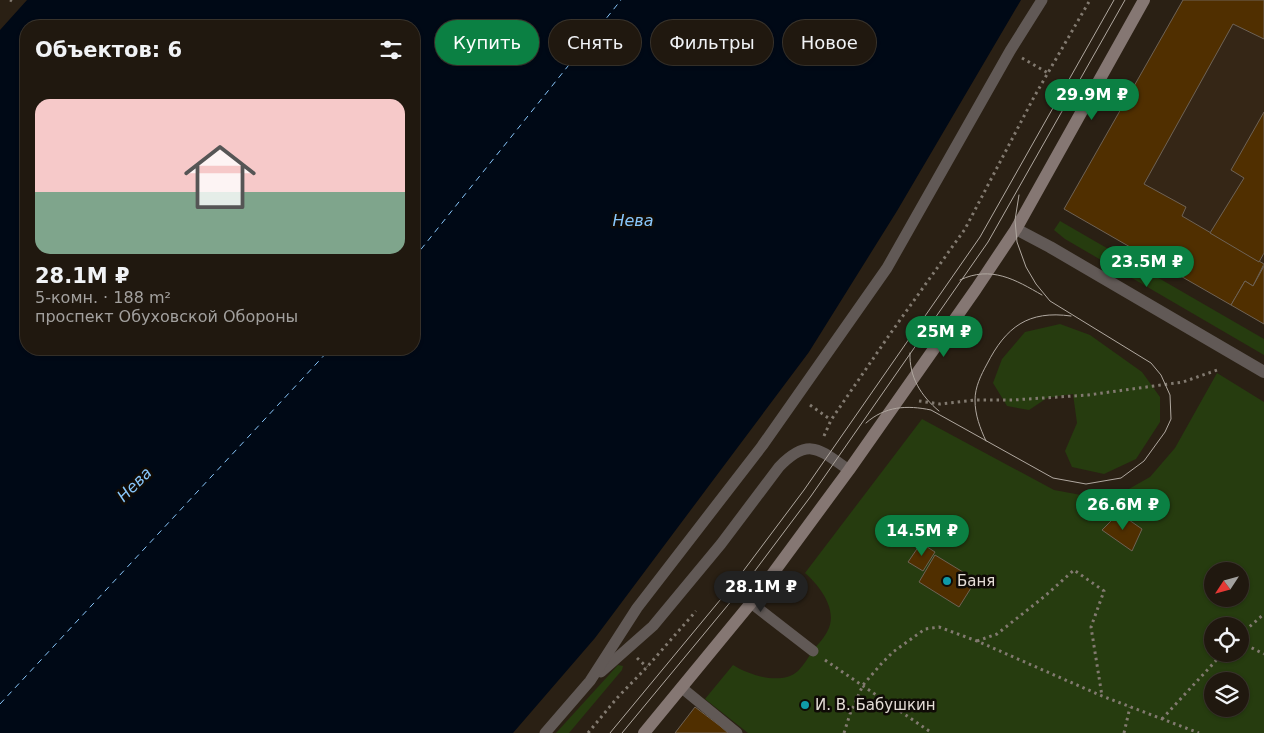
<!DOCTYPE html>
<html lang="ru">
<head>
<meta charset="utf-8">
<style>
  body { margin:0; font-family:"DejaVu Sans",sans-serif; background:#2d251d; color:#f1f3f6; height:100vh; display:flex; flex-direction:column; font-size:19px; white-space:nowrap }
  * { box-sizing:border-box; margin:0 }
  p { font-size:16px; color:#a2a09e }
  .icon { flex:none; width:28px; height:28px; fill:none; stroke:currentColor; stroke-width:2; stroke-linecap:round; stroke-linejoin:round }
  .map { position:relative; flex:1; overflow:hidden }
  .side { position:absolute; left:20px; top:20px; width:400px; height:335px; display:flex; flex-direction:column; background:#20180f; border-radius:20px; box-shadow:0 1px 4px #0004,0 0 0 1px #3d372f }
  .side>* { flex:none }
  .banner { position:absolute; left:435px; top:20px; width:475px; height:45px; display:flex; gap:10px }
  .needle { width:32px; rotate:234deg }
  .controls { position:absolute; left:1204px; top:562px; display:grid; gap:10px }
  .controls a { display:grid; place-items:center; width:45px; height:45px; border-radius:50%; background:#20180f; box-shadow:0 1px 4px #0004,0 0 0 1px #3d372f; font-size:25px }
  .price { position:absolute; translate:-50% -42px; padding:0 11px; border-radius:18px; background:#0b8043; color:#fff; font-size:16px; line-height:32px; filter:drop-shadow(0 1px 2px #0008) }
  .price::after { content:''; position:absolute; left:50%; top:30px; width:15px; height:11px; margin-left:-8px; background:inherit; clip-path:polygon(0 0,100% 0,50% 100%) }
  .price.current { background:#222; color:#fff }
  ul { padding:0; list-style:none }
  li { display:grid; align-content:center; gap:10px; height:265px; padding:0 15px }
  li+li { border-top:1px solid #3d372f }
  li span { display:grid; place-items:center; height:155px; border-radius:15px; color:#555 }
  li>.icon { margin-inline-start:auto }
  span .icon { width:90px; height:90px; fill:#fffc; stroke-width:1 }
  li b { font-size:21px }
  h2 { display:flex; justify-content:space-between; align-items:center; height:60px; padding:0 15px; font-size:21px }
  .pill { padding:0 18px; border-radius:22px; background:#20180f; box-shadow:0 1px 4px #0004,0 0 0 1px #3d372f; font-size:18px; line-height:45px }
  .pill.current { background:#0b8043; color:#fff }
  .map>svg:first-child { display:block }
  .built { fill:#352616 }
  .green { fill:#263c0f; fill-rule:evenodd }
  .water { fill:#000916; fill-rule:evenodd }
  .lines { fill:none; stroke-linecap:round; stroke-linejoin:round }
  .ferry { stroke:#88c6fa; stroke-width:1; stroke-dasharray:6 5; stroke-linecap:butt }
  .building { fill:#502f00; stroke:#6e6255 }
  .path { stroke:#827a70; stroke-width:3; stroke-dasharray:2.5 4; stroke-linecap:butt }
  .lane { stroke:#615956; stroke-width:11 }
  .street { stroke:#615956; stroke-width:12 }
  .secondary { stroke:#857773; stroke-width:12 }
  .tram { stroke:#b0a8a0; stroke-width:1 }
  .culture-dot { fill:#0f9aa8; stroke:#0f0b06; stroke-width:2 }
  .labels { text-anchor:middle; stroke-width:5; stroke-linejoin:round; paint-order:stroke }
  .poi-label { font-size:15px; fill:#e4ddd6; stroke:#0f0b06; text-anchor:start }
  .water-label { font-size:16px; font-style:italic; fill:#88c6fa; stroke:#0f0b06 }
</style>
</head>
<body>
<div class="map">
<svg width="1264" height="733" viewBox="0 0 1264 733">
  <rect width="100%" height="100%" fill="#2a2014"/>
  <polygon class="built" points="1183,0 1264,0 1264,324 1064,209"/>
  <g class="green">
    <polygon points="1060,221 1264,339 1264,355 1065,239 1054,230"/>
    <polygon points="1060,324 1090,335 1142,372 1160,397 1160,422 1136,459 1104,474 1072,467 1065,451 1077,423 1073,394 1047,398 1029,410 1007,406 993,383 1002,359 1025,332"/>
    <path d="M 1217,373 L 1264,402 L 1264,733 L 748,733 L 705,699 L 733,665 C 749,675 781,686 798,671 C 804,665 809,656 814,649 C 819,643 825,637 828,630 C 838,610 820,586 805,573 L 922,419 L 1054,490 L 1092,497 L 1127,490 L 1150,477 L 1175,448 ZM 1212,571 L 1240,571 L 1240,599 L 1212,599 ZM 1212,626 L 1240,626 L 1240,654 L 1212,654 ZM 1212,681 L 1240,681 L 1240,709 L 1212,709 Z"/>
    <polygon points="618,665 623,666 622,670 569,733 556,733"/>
  </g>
  <path class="water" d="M 27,0 L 1021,0 L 897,211 L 809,352 L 595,638 L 513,733 L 0,733 L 0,30 ZM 26,26 L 414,26 L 414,349 L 26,349 Z"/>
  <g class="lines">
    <g class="ferry">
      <polyline points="414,258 621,0"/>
      <polyline points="0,704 330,349"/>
    </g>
  </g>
  <g class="building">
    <polygon points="1183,0 1264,0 1264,39 1233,24 1144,184 1186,207 1182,216 1264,264 1253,286 1245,281 1231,305 1064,209"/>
    <polygon points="1264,112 1264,253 1259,262 1210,233 1244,178 1231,170"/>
    <polygon points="1264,266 1264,324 1231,305 1245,281 1253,286"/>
    <polygon points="1119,513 1142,529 1132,551 1102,530"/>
    <polygon points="921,543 935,552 923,571 908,562"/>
    <polygon points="935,555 976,580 959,607 919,582"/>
    <polygon points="695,707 720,726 728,733 675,733"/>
  </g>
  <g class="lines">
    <g class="path">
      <polyline points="10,0 12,1"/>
      <polyline points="1022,58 1048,73"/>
      <polyline points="919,401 940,404 975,400 1013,400 1088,395 1183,382 1220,369"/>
      <polyline points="810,405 831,420"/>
      <polyline points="824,436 831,420 890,334 965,229 1034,97 1090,0"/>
      <polyline points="1240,635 1264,614"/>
      <polyline points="977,641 997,634 1045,596 1074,570 1104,591 1091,627 1102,696"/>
      <polyline points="1240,642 1264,654"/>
      <polyline points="637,658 647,667"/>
      <polyline points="825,660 932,733"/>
      <polyline points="1162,719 1222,654"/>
      <polyline points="588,733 617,698 647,667 696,611"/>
      <polyline points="844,733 850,714 863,685 882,663 893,652 925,629 939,627 977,641 1102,696 1199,733"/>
      <polyline points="1124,733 1130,707"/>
    </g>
    <g class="lane">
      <polyline points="751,603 813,651"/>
      <path d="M 601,672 L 653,626 L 721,544 L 779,467 C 809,436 820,450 849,470"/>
      <polyline points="682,688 737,733"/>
      <polyline points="545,733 590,681 637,608 762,446 887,268 1010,51 1042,0"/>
    </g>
    <polyline class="street" points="1016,229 1050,247 1264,372"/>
    <polyline class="secondary" points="644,733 751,603 849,470 976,289 1016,229 1144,0"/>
    <g class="tram">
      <path d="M 960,280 C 991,265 1016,280 1042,295"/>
      <path d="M 910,353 C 909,377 921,396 939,411"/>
      <path d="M 866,423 C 885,406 907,405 931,410 L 1053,478 L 1086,484 L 1121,478 L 1144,461 L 1165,432 L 1171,419 L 1170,395 L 1161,375 L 1151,363 L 1050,301 L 1036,284 L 1026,267 L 1017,242 L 1015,220 L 1019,195"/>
      <path d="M 986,441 C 980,428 975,415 975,400 C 975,387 981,375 987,364 C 1006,327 1028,310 1071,316"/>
      <polyline points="610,733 735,582 804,490 980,237 1114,0"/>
      <polyline points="622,733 742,588 811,496 988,242 1125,0"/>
    </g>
  </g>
  <g class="culture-dot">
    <circle cx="947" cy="581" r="5"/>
    <circle cx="805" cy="705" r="5"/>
  </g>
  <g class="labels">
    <g class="poi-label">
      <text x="957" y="586">Баня</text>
      <text x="815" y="710">И. В. Бабушкин</text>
    </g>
    <g class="water-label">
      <text x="633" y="226">Нева</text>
      <text transform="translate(134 484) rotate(-45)" y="6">Нева</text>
    </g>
  </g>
</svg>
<div class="controls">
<a><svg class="needle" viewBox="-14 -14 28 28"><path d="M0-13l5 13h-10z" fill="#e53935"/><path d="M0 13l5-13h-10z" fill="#a2a09e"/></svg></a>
<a><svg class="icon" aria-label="locate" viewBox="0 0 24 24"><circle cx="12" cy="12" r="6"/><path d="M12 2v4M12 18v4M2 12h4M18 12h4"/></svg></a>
<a><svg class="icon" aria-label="layers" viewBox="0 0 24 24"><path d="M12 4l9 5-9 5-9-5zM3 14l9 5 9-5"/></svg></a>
</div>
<b class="price" style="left:1092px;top:121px">29.9M ₽</b>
<b class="price" style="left:1147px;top:288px">23.5M ₽</b>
<b class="price" style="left:944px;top:358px">25M ₽</b>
<b class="price" style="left:1123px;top:531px">26.6M ₽</b>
<b class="price" style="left:922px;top:557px">14.5M ₽</b>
<b class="price current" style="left:761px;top:613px">28.1M ₽</b>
<div class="banner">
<a class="pill current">Купить</a>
<a class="pill">Снять</a>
<a class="pill">Фильтры</a>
<a class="pill">Новое</a>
</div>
<section class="side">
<h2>Объектов: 6<svg class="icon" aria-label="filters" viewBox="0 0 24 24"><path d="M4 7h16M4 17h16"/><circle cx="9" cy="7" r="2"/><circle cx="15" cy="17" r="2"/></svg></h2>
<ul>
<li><span style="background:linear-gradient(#f6c9c9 60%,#7fa58c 0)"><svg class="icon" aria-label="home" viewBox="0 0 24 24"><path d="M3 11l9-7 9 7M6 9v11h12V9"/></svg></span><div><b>28.1M ₽</b><p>5-комн. · 188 m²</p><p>проспект Обуховской Обороны</p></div></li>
</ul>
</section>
</div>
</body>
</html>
